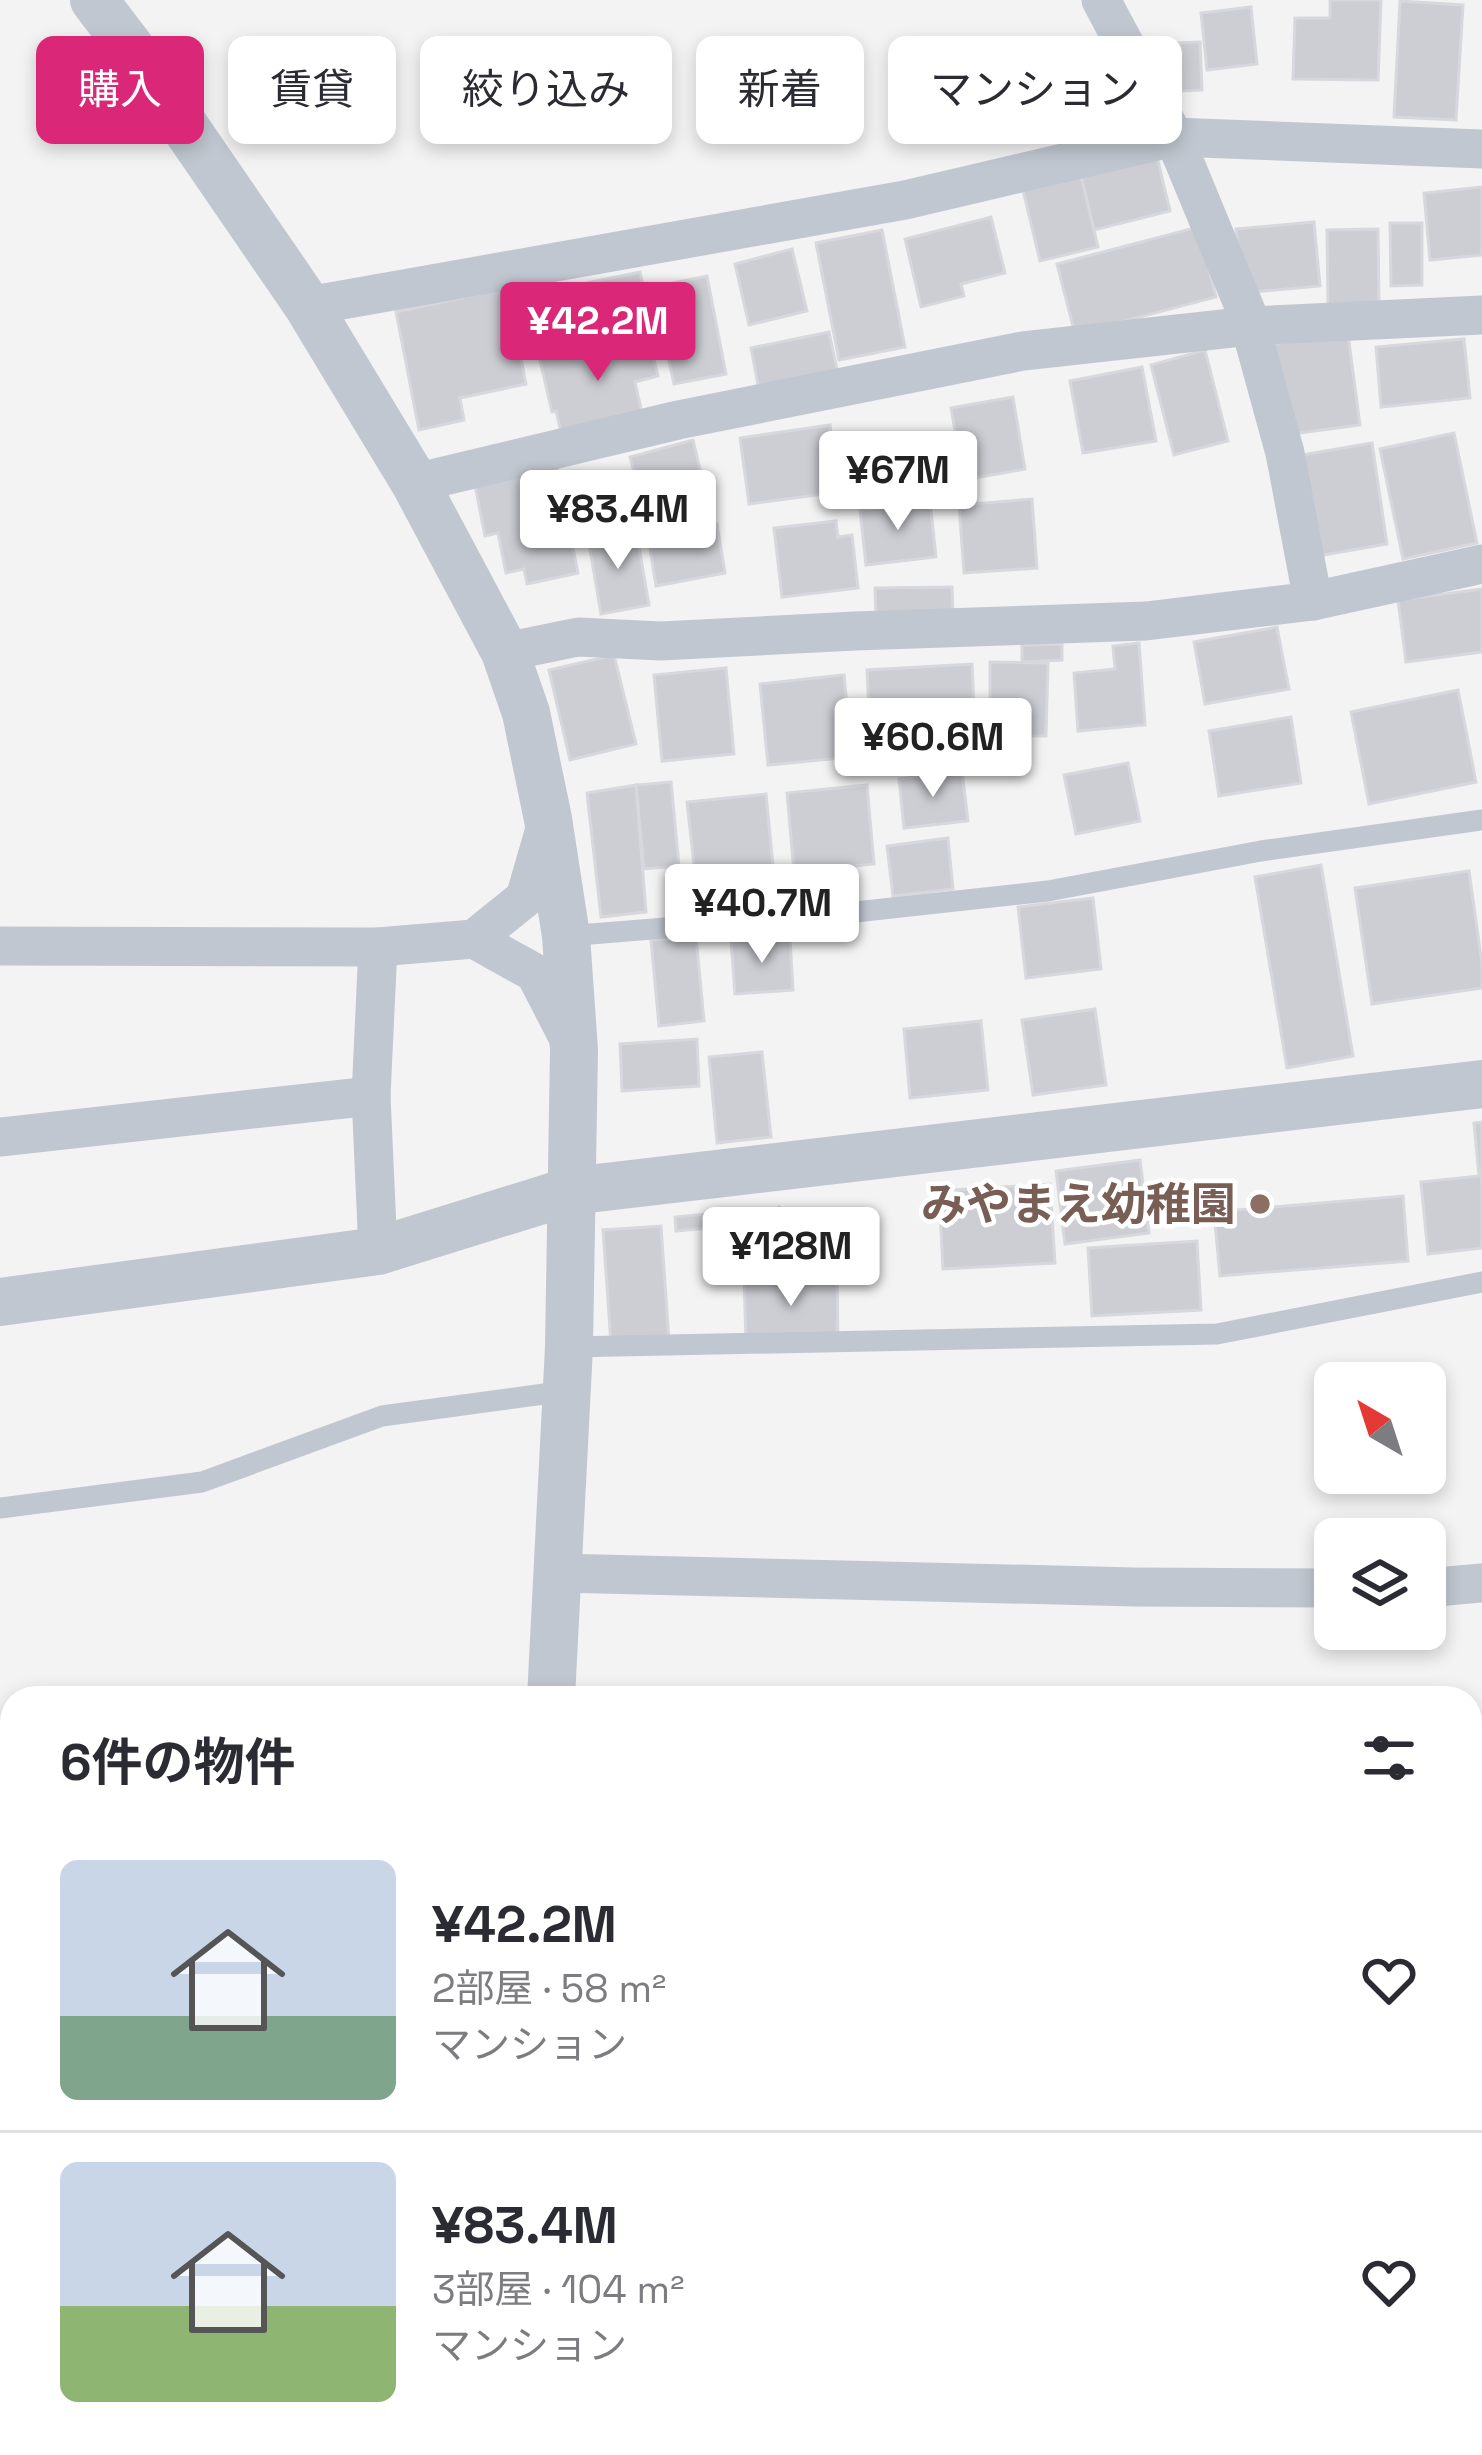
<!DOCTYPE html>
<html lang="ja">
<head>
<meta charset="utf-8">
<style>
  body { margin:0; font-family:"Space Grotesk","Noto Sans JP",sans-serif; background:#f7f7f7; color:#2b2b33; height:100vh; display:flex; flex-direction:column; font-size:45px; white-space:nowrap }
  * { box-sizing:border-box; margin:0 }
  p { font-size:39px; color:#7c7c81 }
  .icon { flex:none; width:66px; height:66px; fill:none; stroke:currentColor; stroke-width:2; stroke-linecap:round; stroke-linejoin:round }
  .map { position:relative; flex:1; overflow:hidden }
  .drawer { position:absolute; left:0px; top:1686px; width:1482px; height:771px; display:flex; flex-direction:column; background:#fff; border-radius:36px 36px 0 0; box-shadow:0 6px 18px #0003 }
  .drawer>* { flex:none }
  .guide { position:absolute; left:36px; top:36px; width:1410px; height:108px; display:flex; gap:24px }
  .needle { width:78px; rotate:321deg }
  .fabs { position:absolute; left:1314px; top:1362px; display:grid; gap:24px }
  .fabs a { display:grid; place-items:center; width:132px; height:132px; border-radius:18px; background:#fff; box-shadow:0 6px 18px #0003; font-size:60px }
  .price { position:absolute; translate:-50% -102px; padding:0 27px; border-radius:12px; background:#fff; color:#222; font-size:39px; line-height:78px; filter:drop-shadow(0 3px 6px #0008) }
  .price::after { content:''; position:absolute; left:50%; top:72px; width:36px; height:27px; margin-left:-18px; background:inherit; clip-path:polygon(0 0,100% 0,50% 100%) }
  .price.active { background:#db2777; color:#fff }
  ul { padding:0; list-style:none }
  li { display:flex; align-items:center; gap:36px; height:300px; padding:0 60px }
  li+li { border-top:3px solid #e1e1e2 }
  li span { display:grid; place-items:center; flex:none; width:336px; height:240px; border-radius:18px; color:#555 }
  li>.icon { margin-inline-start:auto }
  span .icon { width:144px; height:144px; fill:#fffc; stroke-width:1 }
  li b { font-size:51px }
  h2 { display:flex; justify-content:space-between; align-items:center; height:144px; padding:0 60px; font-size:51px }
  .tag { padding:0 42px; border-radius:18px; background:#fff; box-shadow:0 6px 18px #0003; font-size:42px; line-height:108px }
  .tag.active { background:#db2777; color:#fff }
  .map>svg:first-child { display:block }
  .building { fill:#cdced4; stroke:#d7d8dd; stroke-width:3 }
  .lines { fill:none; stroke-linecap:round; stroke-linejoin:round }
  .service { stroke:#c1c7d0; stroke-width:21 }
  .minor { stroke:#c1c7d0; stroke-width:39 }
  .tertiary { stroke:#c1c7d0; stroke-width:48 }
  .primary { stroke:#b4bdcf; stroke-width:63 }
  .education-dot { fill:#8d6e63; stroke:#fff; stroke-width:4.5 }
  .labels { text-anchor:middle; stroke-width:9; stroke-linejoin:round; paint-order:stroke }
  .education-label { font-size:45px; font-weight:bold; fill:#785e54; stroke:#fff; text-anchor:end }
</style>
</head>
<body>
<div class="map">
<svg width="1482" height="2455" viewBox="0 0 1482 2455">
  <rect width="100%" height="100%" fill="#f4f3f3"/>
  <g class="building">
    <polygon points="1330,0 1381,0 1378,80 1293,79 1295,18 1330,18"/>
    <polygon points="1400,1 1463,5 1456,120 1394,117"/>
    <polygon points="1251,7 1257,64 1207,70 1201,13"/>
    <polygon points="1200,42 1202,90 1177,91 1175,43"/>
    <polygon points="1156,153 1170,211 1094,230 1080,172"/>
    <polygon points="1080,172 1098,247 1040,261 1022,186"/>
    <polygon points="1482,187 1482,255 1430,260 1424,193"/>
    <polygon points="991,217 1005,273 961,284 964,296 921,307 905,239"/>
    <polygon points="1314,222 1320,286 1242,293 1236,229"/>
    <polygon points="1390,223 1422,223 1422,285 1391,286"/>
    <polygon points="1198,227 1216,297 1075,334 1057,264"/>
    <polygon points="1378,229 1379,304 1328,305 1327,230"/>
    <polygon points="882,230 905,347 839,360 816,243"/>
    <polygon points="792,249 807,311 749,325 735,264"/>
    <polygon points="640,272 647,306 633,309 636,328 551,346 548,328 556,327 548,291"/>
    <polygon points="707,276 726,374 674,384 667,352 662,354 649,288"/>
    <polygon points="507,288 526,384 460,398 464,420 419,430 396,312"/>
    <polygon points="647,331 658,376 635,382 644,422 563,441 556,411 552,412 539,356"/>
    <polygon points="829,332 838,374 759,390 751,348"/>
    <polygon points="1348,334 1360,425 1284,435 1271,344"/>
    <polygon points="1464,339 1470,398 1381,407 1376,347"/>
    <polygon points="1205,350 1228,441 1174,455 1151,365"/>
    <polygon points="1142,367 1156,441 1083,453 1070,381"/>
    <polygon points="1013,397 1025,469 964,480 951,408"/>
    <polygon points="830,425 839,492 749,504 740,438"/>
    <polygon points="1454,433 1477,543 1403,559 1380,449"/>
    <polygon points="693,440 706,494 644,510 630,457"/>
    <polygon points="1372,443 1387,544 1312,557 1296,456"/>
    <polygon points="557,468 578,573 527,584 524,569 506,573 498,533 485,536 475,485"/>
    <polygon points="609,474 620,523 584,531 573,483"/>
    <polygon points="1032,499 1037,568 964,573 959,505"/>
    <polygon points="930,501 936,557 866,565 860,510"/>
    <polygon points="836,521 838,537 852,535 858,588 782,597 774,528"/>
    <polygon points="717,524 725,573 656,586 648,536"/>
    <polygon points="636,530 649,605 601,614 588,538"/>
    <polygon points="952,587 953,617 876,619 875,588"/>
    <polygon points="1482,589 1482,652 1406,662 1398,600"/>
    <polygon points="1277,627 1289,689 1205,704 1194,642"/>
    <polygon points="1139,643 1145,725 1078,731 1074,673 1115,669 1113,646"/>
    <polygon points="1062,644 1062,660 1022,662 1022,645"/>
    <polygon points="614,655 636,744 570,760 549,670"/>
    <polygon points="990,662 1048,663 1046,736 990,736"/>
    <polygon points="972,664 976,749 871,756 867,670"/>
    <polygon points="726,668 734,754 662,761 654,675"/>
    <polygon points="844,675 852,757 768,765 760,684"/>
    <polygon points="1458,690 1476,782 1369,804 1351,712"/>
    <polygon points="1291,717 1301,783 1219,796 1209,731"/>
    <polygon points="1128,763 1140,821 1076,834 1064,775"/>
    <polygon points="962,771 968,821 904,828 899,779"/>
    <polygon points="671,782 679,866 644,869 636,785"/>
    <polygon points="636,785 646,912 601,917 587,793"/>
    <polygon points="867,785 874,864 794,872 787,793"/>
    <polygon points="766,794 773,866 695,874 687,802"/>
    <polygon points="948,838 953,889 893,896 887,846"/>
    <polygon points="1321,865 1353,1056 1287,1068 1255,877"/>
    <polygon points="1469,871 1482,964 1482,988 1372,1004 1355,888"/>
    <polygon points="1093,898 1101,969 1026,978 1018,907"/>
    <polygon points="696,936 704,1021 659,1026 651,940"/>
    <polygon points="790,938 793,990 735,994 731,941"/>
    <polygon points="1095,1009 1106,1085 1033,1095 1022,1020"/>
    <polygon points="981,1021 988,1090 910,1098 904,1029"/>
    <polygon points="697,1039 699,1086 622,1091 620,1044"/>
    <polygon points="762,1052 771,1137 717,1143 709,1057"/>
    <polygon points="1482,1122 1482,1248 1428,1254 1421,1182 1479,1176 1474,1123"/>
    <polygon points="1140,1160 1149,1233 1065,1244 1056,1171"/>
    <polygon points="1050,1184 1055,1263 943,1269 939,1191"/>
    <polygon points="1403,1196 1408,1261 1220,1276 1214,1212"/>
    <polygon points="779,1207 802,1236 773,1260 749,1230"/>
    <polygon points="861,1212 862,1241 831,1242 830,1213"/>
    <polygon points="718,1213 719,1227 676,1231 675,1217"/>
    <polygon points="661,1226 669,1340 611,1344 603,1230"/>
    <polygon points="1197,1241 1201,1310 1092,1316 1088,1248"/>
    <polygon points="837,1276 838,1340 746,1342 744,1279"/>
  </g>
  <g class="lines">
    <g class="service">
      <polyline points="566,936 837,914 1048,891 1261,851 1482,820"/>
      <polyline points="569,1347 1217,1334 1482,1282"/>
      <polyline points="0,1508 202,1482 382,1416 566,1391"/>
    </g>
    <g class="minor">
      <polyline points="1101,0 1174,137 1246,311 1285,453 1313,601"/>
      <polyline points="308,306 905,200 1174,137 1482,149"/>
      <polyline points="415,483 678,420 1023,351 1250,326 1482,315"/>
      <polyline points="505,652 578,637 661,641 855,631 1146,621 1313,601 1482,564"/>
      <polyline points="474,939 535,973 569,1039"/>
      <polyline points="0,946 378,947 474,939 525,898 547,822"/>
      <polyline points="378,947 371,1096 378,1251"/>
      <polyline points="0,1137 371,1096"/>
      <polyline points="558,1573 1135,1587 1335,1588"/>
      <polyline points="1425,1588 1482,1583"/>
      <polyline points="0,1827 12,1826"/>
      <polyline points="1470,1855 1482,1855"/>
      <polyline points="0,2179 12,2181"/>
      <polyline points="0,2366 12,2366"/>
      <polyline points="1282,2445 1375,2455"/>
      <polyline points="973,2455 974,2445"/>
    </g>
    <g class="tertiary">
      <polyline points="94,0 135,54 308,306 415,483 505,652 526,713 548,819 566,936 574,1050 569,1347 551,1698"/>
      <polyline points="0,1302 378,1251 571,1191 1482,1084"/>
      <polyline points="560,2455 561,2445"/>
    </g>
    <g class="primary">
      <polyline points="0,2005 12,2006"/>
      <polyline points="1470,2200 1482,2201"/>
    </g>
  </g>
  <circle class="education-dot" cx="1260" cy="1204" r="12"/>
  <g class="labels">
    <g class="education-label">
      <text x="1236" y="1220">みやまえ幼稚園</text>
    </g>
  </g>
</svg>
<div class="fabs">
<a><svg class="needle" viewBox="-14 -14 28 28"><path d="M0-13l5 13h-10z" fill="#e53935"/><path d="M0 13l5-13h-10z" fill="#7c7c81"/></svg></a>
<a><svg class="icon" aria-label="layers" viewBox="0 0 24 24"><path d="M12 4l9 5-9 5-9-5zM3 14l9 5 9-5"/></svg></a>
</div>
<b class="price active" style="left:598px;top:384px">¥42.2M</b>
<b class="price" style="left:898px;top:533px">¥67M</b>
<b class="price" style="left:618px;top:572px">¥83.4M</b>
<b class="price" style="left:933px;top:800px">¥60.6M</b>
<b class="price" style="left:762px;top:966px">¥40.7M</b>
<b class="price" style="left:791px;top:1309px">¥128M</b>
<div class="guide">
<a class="tag active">購入</a>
<a class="tag">賃貸</a>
<a class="tag">絞り込み</a>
<a class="tag">新着</a>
<a class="tag">マンション</a>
</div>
<section class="drawer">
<h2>6件の物件<svg class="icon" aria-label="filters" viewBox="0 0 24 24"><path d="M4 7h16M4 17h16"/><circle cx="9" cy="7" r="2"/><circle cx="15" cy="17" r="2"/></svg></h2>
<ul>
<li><span style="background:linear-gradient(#c9d6e8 65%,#7fa58c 0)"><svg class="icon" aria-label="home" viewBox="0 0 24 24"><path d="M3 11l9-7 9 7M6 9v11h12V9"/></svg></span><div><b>¥42.2M</b><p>2部屋 · 58 m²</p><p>マンション</p></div><svg class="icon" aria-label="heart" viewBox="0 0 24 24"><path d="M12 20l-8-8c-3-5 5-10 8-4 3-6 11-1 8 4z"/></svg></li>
<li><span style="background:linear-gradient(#c9d6e8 60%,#8fb573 0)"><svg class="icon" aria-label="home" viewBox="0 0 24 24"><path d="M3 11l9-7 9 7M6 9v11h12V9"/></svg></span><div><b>¥83.4M</b><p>3部屋 · 104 m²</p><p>マンション</p></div><svg class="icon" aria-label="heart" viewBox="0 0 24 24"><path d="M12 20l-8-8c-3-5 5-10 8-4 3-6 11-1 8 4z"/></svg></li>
</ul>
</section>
</div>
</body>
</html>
